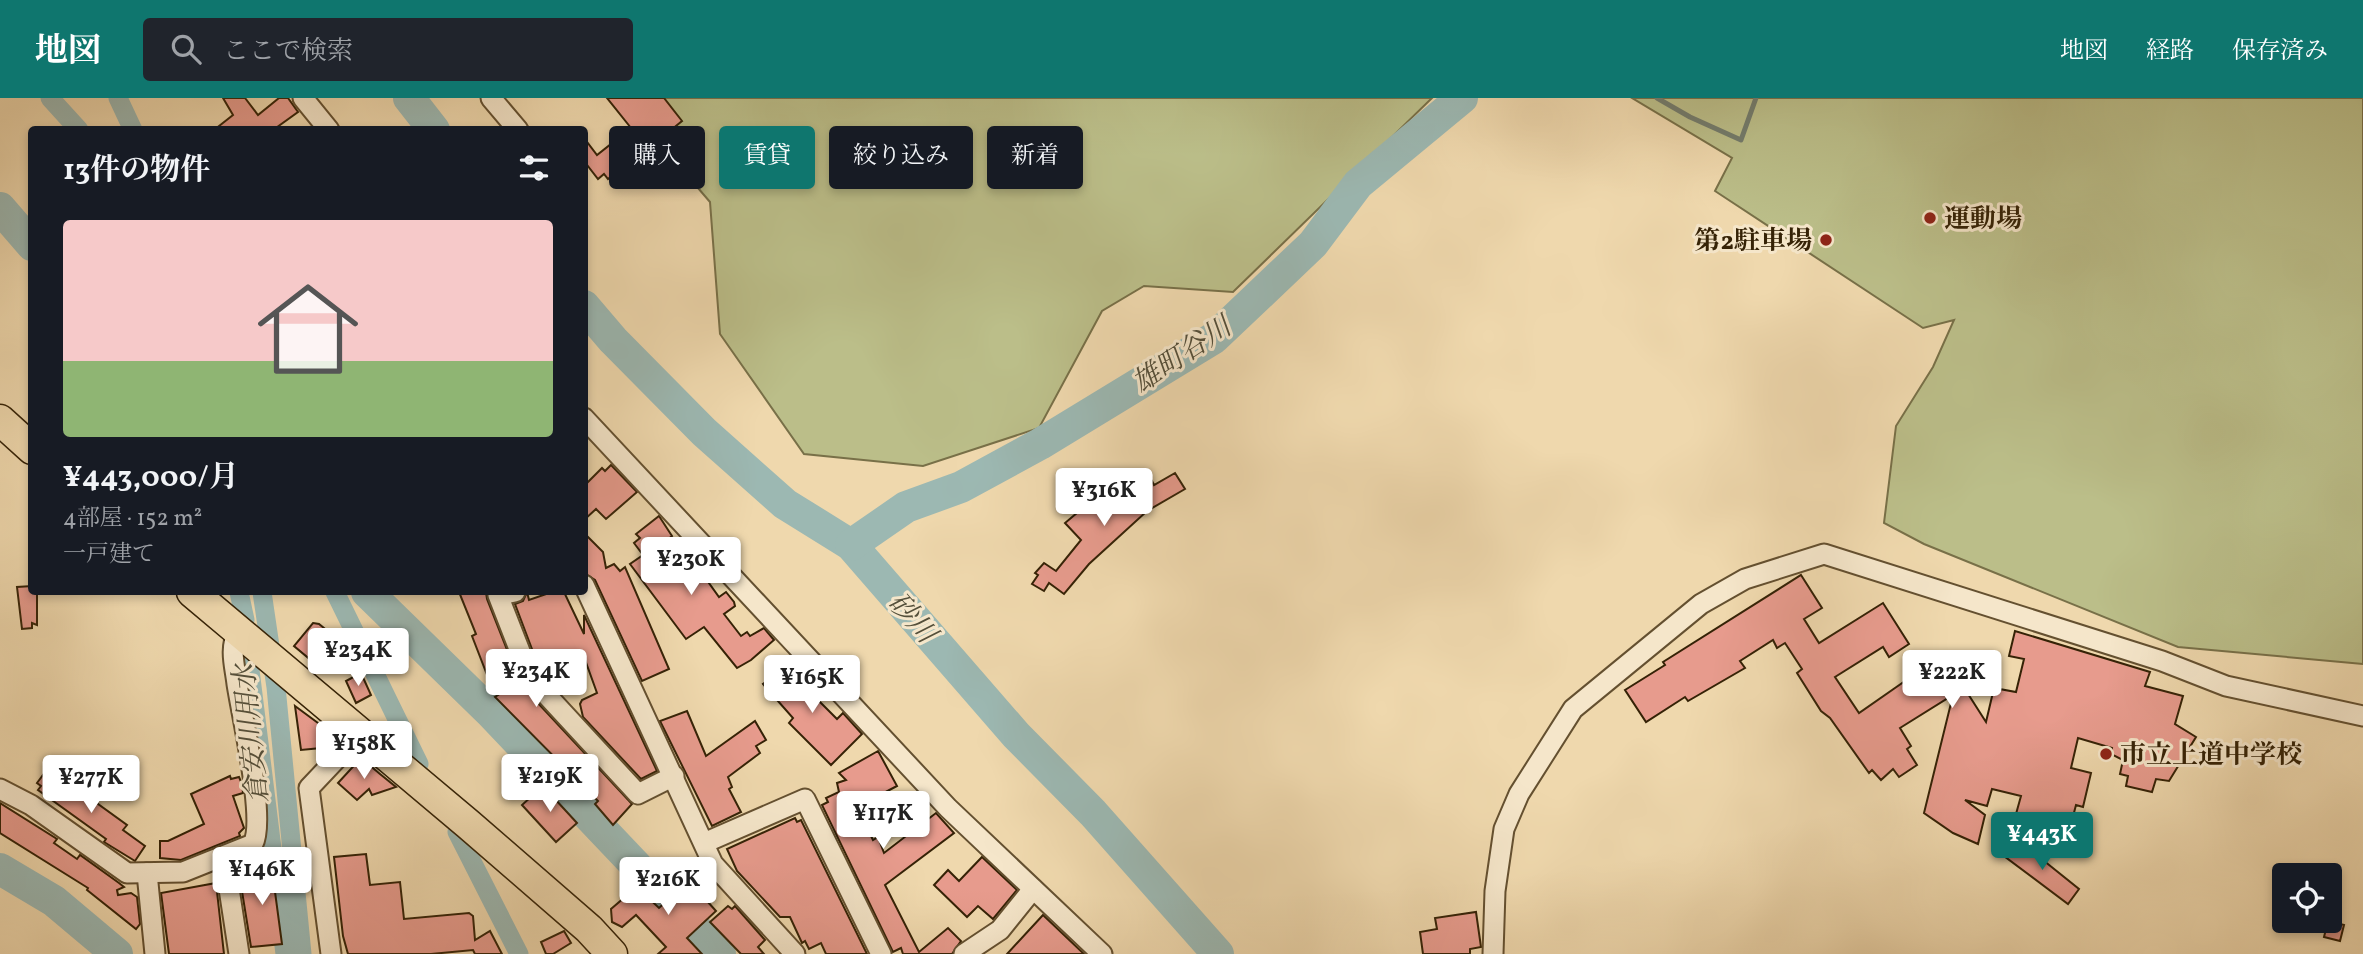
<!DOCTYPE html>
<html lang="ja">
<head>
<meta charset="utf-8">
<style>
  body { margin:0; font-family:Vollkorn,"Noto Serif JP",serif; background:#20242c; color:#f1f3f6; height:100vh; display:flex; flex-direction:column; font-size:26px; white-space:nowrap }
  * { box-sizing:border-box; margin:0 }
  p { font-size:23px; color:#9ea1a6 }
  .icon { flex:none; width:38px; height:38px; fill:none; stroke:currentColor; stroke-width:2; stroke-linecap:round; stroke-linejoin:round }
  .map { position:relative; flex:1; overflow:hidden }
  .drawer { position:absolute; left:28px; top:28px; width:560px; height:469px; display:flex; flex-direction:column; background:#171b24; border-radius:7px; box-shadow:0 4px 10px #0003 }
  .drawer>* { flex:none }
  .guide { position:absolute; left:609px; top:28px; width:665px; height:63px; display:flex; gap:14px }
  .tools { position:absolute; left:2272px; top:765px; display:grid; gap:14px }
  .tools a { display:grid; place-items:center; width:70px; height:70px; border-radius:7px; background:#171b24; box-shadow:0 4px 10px #0003; font-size:35px }
  .price { position:absolute; translate:-50% -60px; padding:0 16px; border-radius:7px; background:#fff; color:#222; font-size:23px; line-height:46px; filter:drop-shadow(0 2px 4px #0008) }
  .price::after { content:''; position:absolute; left:50%; top:42px; width:21px; height:16px; margin-left:-10px; background:inherit; clip-path:polygon(0 0,100% 0,50% 100%) }
  .price.on { background:#0f766e; color:#fff }
  ul { padding:0; list-style:none }
  li { display:grid; align-content:center; gap:14px; height:371px; padding:0 35px }
  li span { display:grid; place-items:center; height:217px; border-radius:7px; color:#555 }
  li>.icon { margin-inline-start:auto }
  span .icon { width:126px; height:126px; fill:#fffc; stroke-width:1 }
  li b { font-size:30px }
  h2 { display:flex; justify-content:space-between; align-items:center; height:84px; padding:0 35px; font-size:30px }
  .tag { padding:0 24px; border-radius:7px; background:#171b24; box-shadow:0 4px 10px #0003; font-size:24px; line-height:63px }
  .tag.on { background:#0f766e; color:#fff }
  header { display:flex; align-items:center; gap:42px; box-sizing:border-box; height:98px; padding:0 35px; background:#0f766e; color:#fff }
  header strong { font-size:33px }
  nav { display:flex; gap:38px; margin-inline-start:auto; font-size:24px }
  .search { width:490px; height:63px; background:#20242c; display:flex; align-items:center; gap:18px; box-sizing:border-box; padding:0 24px; border-radius:7px; color:#9ea1a6; font-size:26px }
  .map>svg:first-child { display:block }
  .green { fill:#bbbe89; stroke:#787048; stroke-width:2 }
  .lines { fill:none; stroke-linecap:round; stroke-linejoin:round }
  .stream { stroke:#737c6d; stroke-width:5 }
  .canal { stroke:#9cb8b2; stroke-width:19 }
  .river { stroke:#9cb8b2; stroke-width:32 }
  .building { fill:#e79b8d; stroke:#352206; stroke-width:2 }
  .street-casing { stroke:#645030; stroke-width:23 }
  .primary-casing { stroke:#352206; stroke-width:33 }
  .street { stroke:#f5e6ca; stroke-width:19 }
  .primary { stroke:#efd8ad; stroke-width:30 }
  .poi-dot { fill:#8f2418; stroke:#f5e6ca; stroke-width:2.5 }
  .labels { text-anchor:middle; stroke-width:6; stroke-linejoin:round; paint-order:stroke }
  .poi-label { font-size:26px; font-weight:bold; fill:#352206; stroke:#f5e6ca; text-anchor:start }
  .water-label { font-size:28px; font-style:italic; fill:#544f3a; stroke:#f5e6ca }
</style>
</head>
<body>
<header>
<strong>地図</strong>
<div class="search"><svg class="icon" aria-label="search" viewBox="0 0 24 24"><circle cx="10" cy="10" r="6"/><path d="M15 15l6 6"/></svg>ここで検索</div>
<nav><a>地図</a><a>経路</a><a>保存済み</a></nav>
</header>
<div class="map">
<svg width="2363" height="856" viewBox="0 0 2363 856">
  <rect width="100%" height="100%" fill="#efd8ad"/>
  <filter id="stains"><feTurbulence type="fractalNoise" baseFrequency=".00286" numOctaves="4"/><feColorMatrix values="0 0 0 0 .2 0 0 0 0 .09 0 0 0 0 .02 0 0 0 .5 -.17"/></filter>
  <radialGradient id="worn" r=".72"><stop offset=".6" stop-color="#630" stop-opacity="0"/><stop offset="1" stop-color="#630" stop-opacity=".3"/></radialGradient>
  <g class="green">
    <polygon points="621,0 1432,0 1233,194 1144,188 1102,213 1039,330 923,368 804,356 720,236 710,104"/>
    <polygon points="1632,0 2363,0 2363,566 2178,549 1924,446 1884,425 1896,328 1933,269 1954,222 1923,230 1715,93 1732,60"/>
  </g>
  <g class="lines">
    <polyline class="stream" points="1657,0 1690,19 1741,42 1756,0"/>
    <g class="canal">
      <polyline points="50,0 79,32"/>
      <polyline points="118,0 133,32"/>
      <polyline points="239,494 245,522"/>
      <polyline points="262,494 276,589 302,856"/>
      <polyline points="335,494 419,666"/>
      <polyline points="249,564 285,856"/>
      <polyline points="457,734 519,856"/>
    </g>
    <g class="river">
      <polyline points="409,0 434,32"/>
      <polyline points="0,110 32,147"/>
      <polyline points="584,208 613,242 704,334 785,406 851,447 1016,637 1093,715 1218,856"/>
      <polyline points="851,447 906,409 961,389 1040,346 1214,240 1313,146 1358,86 1462,0"/>
      <polyline points="367,494 490,614 720,856"/>
      <polyline points="0,771 54,803 117,856"/>
    </g>
  </g>
  <g class="building">
    <polygon points="223,0 245,0 258,17 279,0 288,0 298,14 273,32 214,32 233,17"/>
    <polygon points="607,0 664,0 682,23 671,32 673,34 657,50 659,53 620,83 614,76 608,81 604,76 598,81 584,63 584,40 597,57 631,30"/>
    <polygon points="611,367 637,394 606,421 596,411 584,422 584,388 602,370 605,373"/>
    <polygon points="1175,375 1185,391 1147,413 1089,466 1064,496 1049,485 1044,493 1032,486 1038,477 1035,475 1044,465 1056,473 1081,442 1065,425 1078,414 1074,409 1085,400 1089,404 1108,386 1122,402 1152,383 1154,387"/>
    <polygon points="659,418 672,438 666,443 692,481 701,474 719,499 726,494 734,504 735,508 724,516 741,538 747,534 750,538 764,530 774,542 751,562 737,570 704,529 686,541 630,466 643,457 634,445 640,440 636,436"/>
    <polygon points="584,435 603,454 606,470 614,466 620,473 625,469 669,571 642,583 595,482 584,475"/>
    <polygon points="1801,477 1822,510 1804,521 1819,545 1883,505 1909,546 1889,559 1883,549 1835,579 1859,615 1938,560 1942,565 1947,563 1986,624 1994,590 2016,594 2024,561 2009,558 2015,533 2150,574 2145,588 2183,598 2175,626 2196,639 2169,683 2156,681 2152,694 2126,688 2128,678 2120,676 2123,662 2111,656 2112,650 2078,640 2071,670 2091,675 2083,709 2076,707 2070,730 2016,716 2021,698 1992,691 1987,708 1965,702 1985,717 1978,746 1953,735 1924,715 1953,597 1900,630 1911,648 1907,651 1917,667 1899,679 1893,671 1881,682 1872,672 1869,675 1830,620 1821,613 1797,575 1802,571 1785,545 1777,550 1773,542 1740,563 1745,570 1688,603 1685,599 1646,624 1625,592 1665,567 1663,564"/>
    <polygon points="32,488 32,494 37,494 37,527 32,525 32,530 22,531 17,489"/>
    <polygon points="459,494 486,494 487,501 521,587 632,706 613,727 595,706 598,703 495,599 498,597 487,584 489,582 472,538 476,536"/>
    <polygon points="527,494 529,502 552,494 564,494 584,536 584,517 657,673 641,681 583,619 580,606 582,602 597,595 584,559 578,561 574,553 538,567 515,506 523,503"/>
    <polygon points="313,525 319,526 346,548 324,573 294,548"/>
    <polygon points="792,563 807,579 801,585 837,621 843,615 862,636 831,667 789,625 793,620 763,586"/>
    <polygon points="361,575 371,597 356,605 346,583"/>
    <polygon points="295,608 318,625 321,650 301,652"/>
    <polygon points="687,613 706,658 755,623 766,642 756,648 760,655 728,679 732,689 729,691 741,714 712,728 660,623"/>
    <polygon points="878,653 897,688 857,709 873,742 878,739 884,755 936,715 954,735 885,787 919,854 948,830 961,843 952,856 903,856 901,850 893,854 822,707 828,704 826,700 839,694 837,685 846,682 839,675"/>
    <polygon points="361,660 380,676 396,689 372,697 369,691 357,702 338,685"/>
    <polygon points="46,673 60,683 62,680 127,727 123,732 145,748 135,763 104,744 106,741 38,692 41,688 37,685"/>
    <polygon points="230,678 231,681 239,679 242,686 243,695 233,698 244,730 239,735 240,738 181,762 160,760 160,743 168,743 204,726 191,696"/>
    <polygon points="543,688 577,725 556,744 522,707"/>
    <polygon points="0,705 57,741 54,745 77,761 80,757 119,785 124,789 117,792 118,797 131,795 137,799 140,826 136,831 87,792 88,790 0,735"/>
    <polygon points="795,720 797,724 801,722 867,856 826,856 821,845 809,851 805,843 802,845 790,819 780,819 737,773 727,751"/>
    <polygon points="2018,742 2079,791 2068,806 2004,758"/>
    <polygon points="366,756 370,787 400,784 404,821 469,815 473,818 475,842 490,833 502,856 475,856 473,852 431,856 348,856 343,838 334,759"/>
    <polygon points="982,759 1017,792 993,821 978,808 967,819 934,787 948,772 959,783"/>
    <polygon points="271,764 282,846 251,849 240,781 258,778 257,765"/>
    <polygon points="689,783 716,813 687,840 702,856 658,856 666,849 636,817 622,829 612,824 611,811 632,793 637,797 641,793 659,810"/>
    <polygon points="216,785 224,856 169,856 161,795"/>
    <polygon points="728,808 732,811 735,808 765,842 758,849 764,856 741,856 710,824"/>
    <polygon points="1476,814 1481,849 1470,851 1470,856 1423,856 1420,834 1437,831 1435,820"/>
    <polygon points="1043,817 1084,856 1007,856"/>
    <polygon points="2328,823 2344,827 2340,843 2324,839"/>
    <polygon points="564,833 571,845 553,856 546,856 541,844"/>
  </g>
  <g class="lines">
    <g class="street-casing">
      <g id="street">
        <polyline points="303,0 329,32"/>
        <polyline points="491,0 518,32"/>
        <polyline points="584,320 948,710 1102,856"/>
        <polyline points="584,487 713,766 795,856"/>
        <polyline points="515,494 498,497 530,579 638,696 674,678"/>
        <path d="M 0,691 L 31,707 L 127,775 L 183,774 L 253,746 C 266,722 242,619 237,586 C 235,568 229,551 238,534"/>
        <polyline points="704,745 805,701 881,856"/>
        <polyline points="224,758 239,856"/>
        <polyline points="147,775 155,856"/>
        <polyline points="331,856 309,690 359,637"/>
        <polyline points="964,856 1000,832 1033,791"/>
        <polyline points="1493,856 1495,793 1504,731 1519,696 1573,611 1701,506 1745,481 1824,456 2162,563 2226,588 2363,618"/>
      </g>
    </g>
    <g class="primary-casing">
      <g id="primary">
        <polyline points="0,322 32,351"/>
        <polyline points="192,494 468,726 589,831 612,856"/>
      </g>
    </g>
    <use href="#street" class="street"/>
    <use href="#primary" class="primary"/>
  </g>
  <g class="poi-dot">
    <circle cx="1930" cy="120" r="7"/>
    <circle cx="1826" cy="142" r="7"/>
    <circle cx="2106" cy="656" r="7"/>
  </g>
  <g class="labels">
    <g class="poi-label">
      <text x="1944" y="129">運動場</text>
      <text x="1812" y="151" text-anchor="end">第2駐車場</text>
      <text x="2120" y="665">市立上道中学校</text>
    </g>
    <g class="water-label">
      <text transform="translate(1181 256) rotate(-34)" y="10">雄町谷川</text>
      <text transform="translate(913 519) rotate(49)" y="10">砂川</text>
      <text transform="translate(250 636) rotate(-96)" y="10">倉安川用水</text>
    </g>
  </g>
  <rect width="100%" height="100%" filter="url(#stains)"/>
  <rect width="100%" height="100%" fill="url(#worn)"/>
</svg>
<div class="tools">
<a><svg class="icon" aria-label="locate" viewBox="0 0 24 24"><circle cx="12" cy="12" r="6"/><path d="M12 2v4M12 18v4M2 12h4M18 12h4"/></svg></a>
</div>
<b class="price" style="left:1104px;top:430px">¥316K</b>
<b class="price" style="left:691px;top:499px">¥230K</b>
<b class="price" style="left:358px;top:590px">¥234K</b>
<b class="price" style="left:536px;top:611px">¥234K</b>
<b class="price" style="left:1952px;top:612px">¥222K</b>
<b class="price" style="left:812px;top:617px">¥165K</b>
<b class="price" style="left:364px;top:683px">¥158K</b>
<b class="price" style="left:550px;top:716px">¥219K</b>
<b class="price" style="left:91px;top:717px">¥277K</b>
<b class="price" style="left:883px;top:753px">¥117K</b>
<b class="price on" style="left:2042px;top:774px">¥443K</b>
<b class="price" style="left:262px;top:809px">¥146K</b>
<b class="price" style="left:668px;top:819px">¥216K</b>
<div class="guide">
<a class="tag">購入</a>
<a class="tag on">賃貸</a>
<a class="tag">絞り込み</a>
<a class="tag">新着</a>
</div>
<section class="drawer">
<h2>13件の物件<svg class="icon" aria-label="filters" viewBox="0 0 24 24"><path d="M4 7h16M4 17h16"/><circle cx="9" cy="7" r="2"/><circle cx="15" cy="17" r="2"/></svg></h2>
<ul>
<li><span style="background:linear-gradient(#f6c9c9 65%,#8fb573 0)"><svg class="icon" aria-label="home" viewBox="0 0 24 24"><path d="M3 11l9-7 9 7M6 9v11h12V9"/></svg></span><div><b>¥443,000/月</b><p>4部屋 · 152 m²</p><p>一戸建て</p></div></li>
</ul>
</section>
</div>
</body>
</html>
